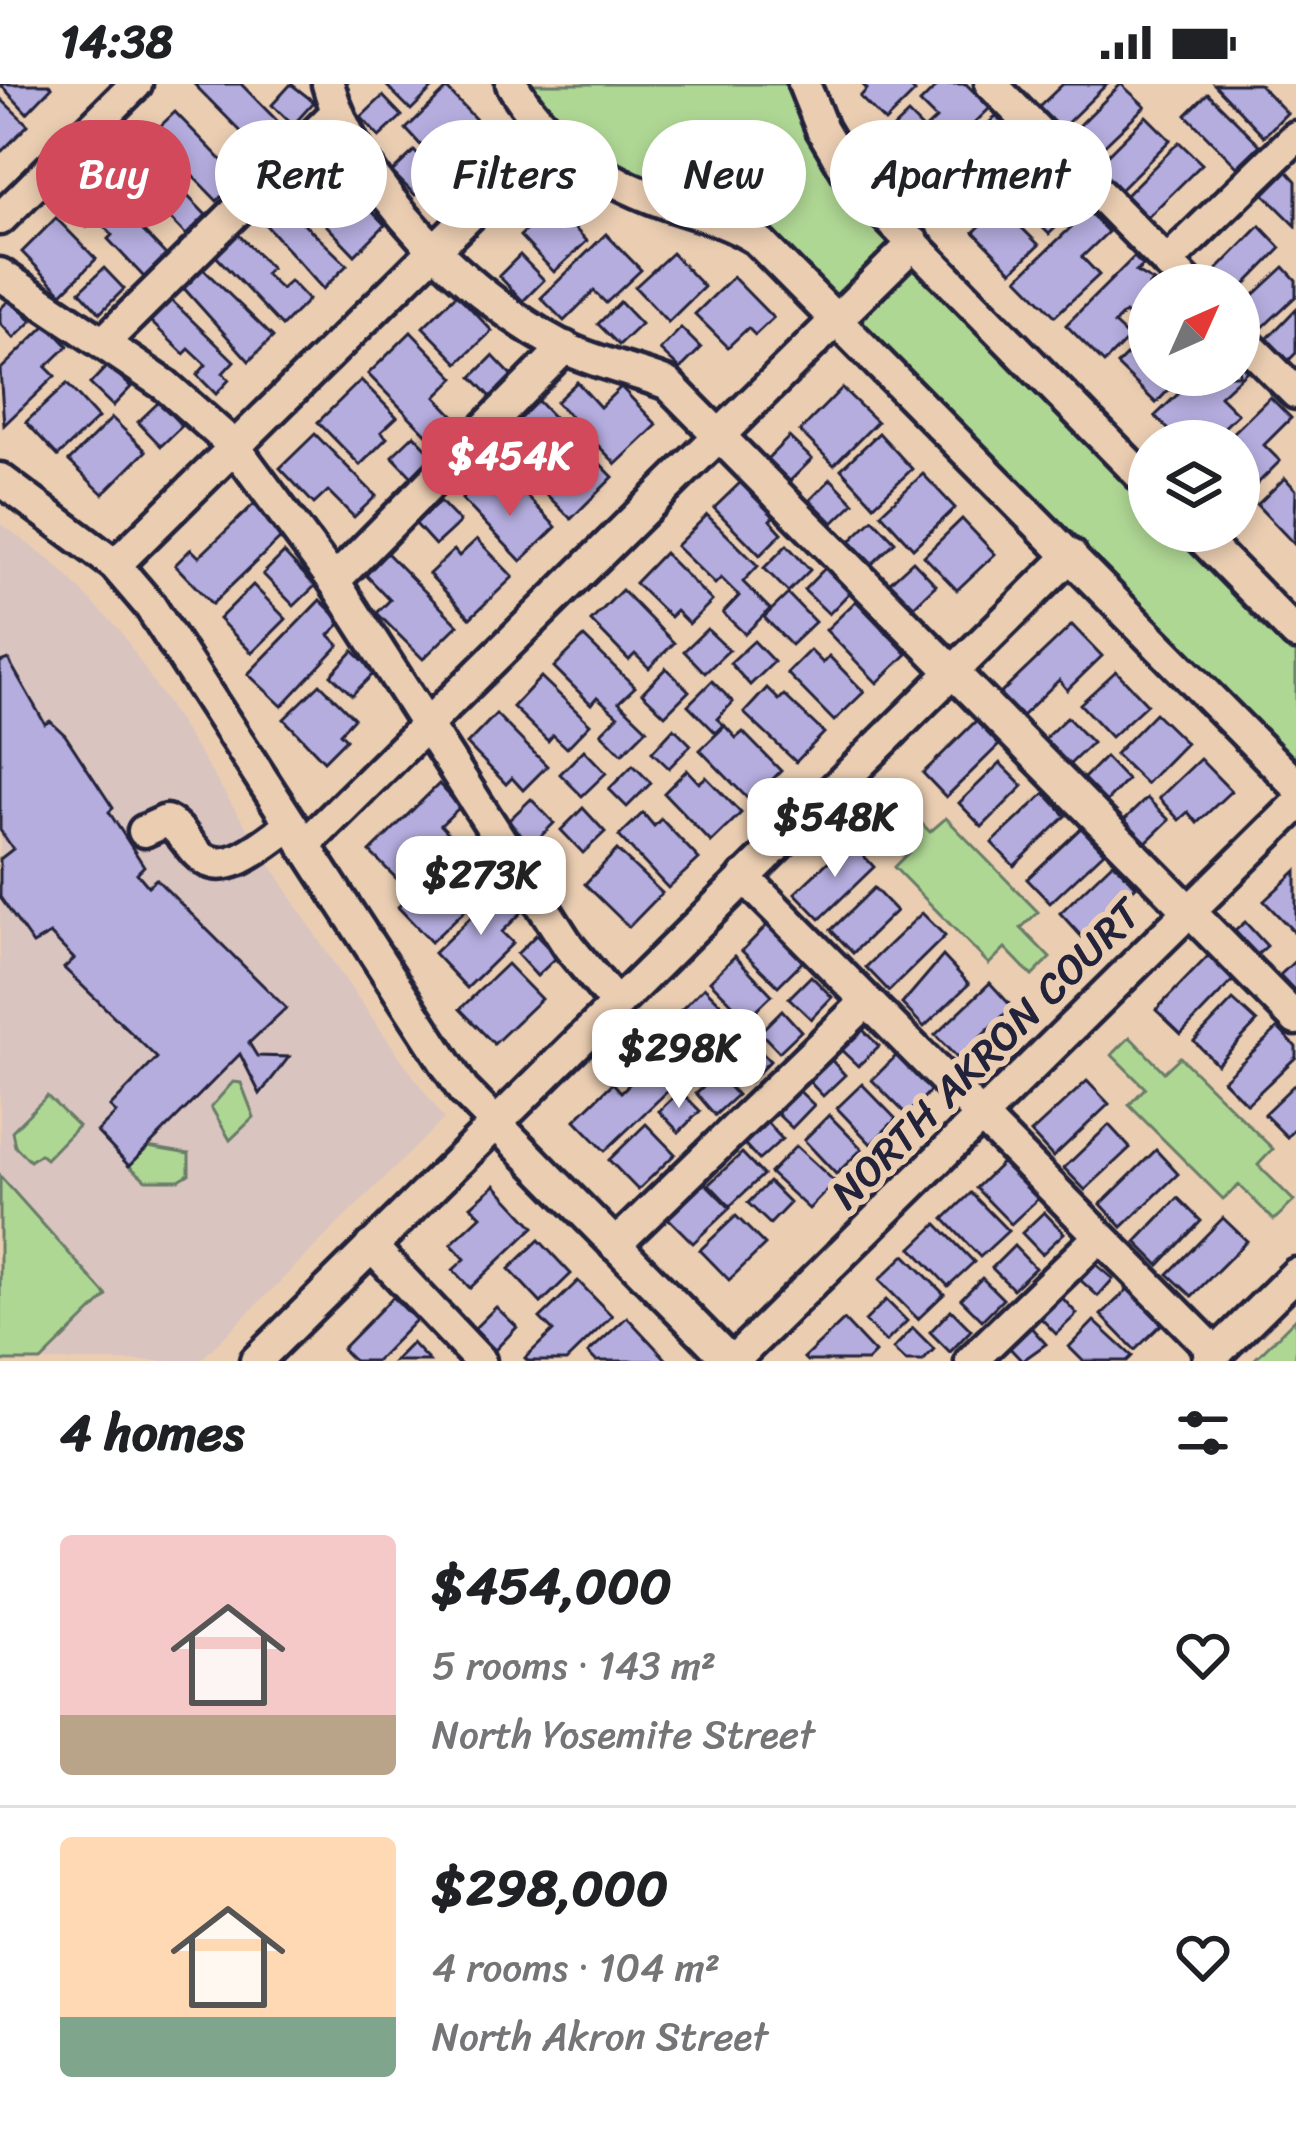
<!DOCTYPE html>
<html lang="en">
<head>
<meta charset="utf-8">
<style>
  body { margin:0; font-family:Sriracha,sans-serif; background:#f2f2f2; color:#202124; height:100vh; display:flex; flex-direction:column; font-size:45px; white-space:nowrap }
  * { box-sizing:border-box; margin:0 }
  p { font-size:39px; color:#757577 }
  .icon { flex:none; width:66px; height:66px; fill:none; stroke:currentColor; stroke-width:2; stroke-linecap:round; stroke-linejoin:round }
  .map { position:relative; height:1277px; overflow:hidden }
  .side { display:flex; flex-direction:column; background:#fff; flex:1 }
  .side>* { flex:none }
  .hud { position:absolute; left:36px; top:36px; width:1224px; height:108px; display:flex; gap:24px }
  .needle { width:78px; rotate:45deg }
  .fabs { position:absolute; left:1128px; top:180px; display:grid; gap:24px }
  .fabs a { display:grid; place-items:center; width:132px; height:132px; border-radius:50%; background:#fff; box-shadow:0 6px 18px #0003; font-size:60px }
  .price { position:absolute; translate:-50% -102px; padding:0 27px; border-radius:24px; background:#fff; color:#222; font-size:39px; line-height:78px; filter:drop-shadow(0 3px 6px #0008) }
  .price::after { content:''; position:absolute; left:50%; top:72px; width:36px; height:27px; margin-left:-18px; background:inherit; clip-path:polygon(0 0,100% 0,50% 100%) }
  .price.current { background:#d1495b; color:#fff }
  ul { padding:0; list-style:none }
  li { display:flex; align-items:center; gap:36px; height:300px; padding:0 60px }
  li+li { border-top:3px solid #e0e0e0 }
  li span { display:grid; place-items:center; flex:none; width:336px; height:240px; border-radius:12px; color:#555 }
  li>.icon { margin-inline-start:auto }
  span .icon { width:144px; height:144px; fill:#fffc; stroke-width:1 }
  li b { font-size:51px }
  h2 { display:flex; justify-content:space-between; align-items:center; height:144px; padding:0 60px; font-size:51px }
  .tag { padding:0 42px; border-radius:54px; background:#fff; box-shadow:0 6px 18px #0003; font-size:42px; line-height:108px }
  .tag.current { background:#d1495b; color:#fff }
  .status { display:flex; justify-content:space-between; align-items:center; height:84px; padding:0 60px; background:#fff; direction:ltr }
  .status svg { height:33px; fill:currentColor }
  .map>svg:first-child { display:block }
  .built { fill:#dac4bf }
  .green { fill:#afd794; stroke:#687c68; stroke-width:3 }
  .building { fill:#b4adde; stroke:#22223b; stroke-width:3 }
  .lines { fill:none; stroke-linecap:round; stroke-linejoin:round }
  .minor-casing { stroke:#22223b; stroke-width:39 }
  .minor { stroke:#ebceb2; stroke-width:30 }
  .labels { text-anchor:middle; stroke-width:12; stroke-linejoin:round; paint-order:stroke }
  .street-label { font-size:42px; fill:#22223b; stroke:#ebceb2 }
</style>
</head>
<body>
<div class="status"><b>14:38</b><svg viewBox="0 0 49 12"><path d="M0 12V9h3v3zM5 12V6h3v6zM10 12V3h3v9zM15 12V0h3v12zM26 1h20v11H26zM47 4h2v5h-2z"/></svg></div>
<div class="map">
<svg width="1296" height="1277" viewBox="0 0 1296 1277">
  <rect width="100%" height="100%" fill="#ebceb2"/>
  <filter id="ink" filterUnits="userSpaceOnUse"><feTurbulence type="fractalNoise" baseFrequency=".00833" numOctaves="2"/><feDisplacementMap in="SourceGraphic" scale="24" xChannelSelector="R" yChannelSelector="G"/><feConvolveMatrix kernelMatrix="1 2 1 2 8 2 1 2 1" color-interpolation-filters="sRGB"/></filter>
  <g filter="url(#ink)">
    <polygon class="built" points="0,439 53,478 120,546 337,884 444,1035 200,1277 0,1277"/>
    <g class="green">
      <polygon points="512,0 804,0 822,45 1149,400 1149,447 1195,447 1296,550 1296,701 789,185 649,113"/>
      <polygon points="894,711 930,748 946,734 1038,828 1021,844 1050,874 1032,892 1005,864 989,880 894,783 909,768 874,731"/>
      <polygon points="1130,953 1164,988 1180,973 1273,1065 1258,1081 1294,1117 1274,1136 1239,1101 1223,1115 1129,1021 1145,1004 1112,971"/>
      <polygon points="233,998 241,999 254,1033 230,1056 211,1023"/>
      <polygon points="47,1012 78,1042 46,1075 40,1070 30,1077 15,1062 12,1047"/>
      <polygon points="148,1063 189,1070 189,1090 179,1096 146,1096 129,1082"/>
      <polygon points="0,1092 107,1212 41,1277 0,1277"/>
      <polygon points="1296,1234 1296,1277 1256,1277 1255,1275"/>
    </g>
    <g class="building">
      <polygon points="0,0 49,0 52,3 27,29"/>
      <polygon points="194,0 241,0 289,49 265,72"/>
      <polygon points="291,0 314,18 293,41 272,21"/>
      <polygon points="385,0 437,0 411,26"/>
      <polygon points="862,0 907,0 915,8 885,38 860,13 867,5"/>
      <polygon points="939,0 966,0 990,24 919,93 882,55 908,30 924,46 936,35 920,19"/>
      <polygon points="1063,0 1107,0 1060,46 1038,24"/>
      <polygon points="1121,0 1145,22 1090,75 1068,53"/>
      <polygon points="1214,0 1259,0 1287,29 1264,52"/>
      <polygon points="447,5 481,41 439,81 406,45"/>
      <polygon points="1208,9 1260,61 1237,83 1186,31"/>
      <polygon points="383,12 402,32 379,53 361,33"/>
      <polygon points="0,14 28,41 2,67 0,65"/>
      <polygon points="175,28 240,95 217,117 152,50"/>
      <polygon points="996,32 1019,56 992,81 1009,99 988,119 978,108 956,129 927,98"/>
      <polygon points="1146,32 1170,56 1118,108 1094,84"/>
      <polygon points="1179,58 1202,80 1147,134 1125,112"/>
      <polygon points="136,59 206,131 186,151 160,124 150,133 106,88"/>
      <polygon points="414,67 437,90 415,111 392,88"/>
      <polygon points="306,77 333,105 342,96 385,141 355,171 285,98"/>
      <polygon points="1045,79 1083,117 1049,150 1033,134 1022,144 1039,161 1012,187 974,148"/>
      <polygon points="1287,87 1296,97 1296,142 1264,110"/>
      <polygon points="98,100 166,171 144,193 108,155 112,151 96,134 87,143 71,126"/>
      <polygon points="273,110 347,181 323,205 255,129"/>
      <polygon points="552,121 587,157 554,188 520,152"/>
      <polygon points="1088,127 1108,148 1082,173 1099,191 1055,232 1018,194"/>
      <polygon points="56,134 96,175 62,209 22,168"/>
      <polygon points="1260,142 1281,164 1239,207 1239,201 1211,201 1206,197"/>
      <polygon points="235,147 271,184 265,190 281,205 290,197 308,216 282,242 213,169"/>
      <polygon points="606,150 641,186 606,219 594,207 564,237 541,214"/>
      <polygon points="672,169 704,203 668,238 635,203"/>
      <polygon points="520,171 544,196 523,217 499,192"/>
      <polygon points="1134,173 1143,182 1136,188 1154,198 1149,201 1149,236 1141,244 1125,229 1114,240 1129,254 1104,279 1066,241"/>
      <polygon points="200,182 273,253 249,277 181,201"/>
      <polygon points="1284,183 1296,196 1296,212 1262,244 1241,223"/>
      <polygon points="104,184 124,205 100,229 80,207"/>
      <polygon points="733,193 773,234 755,251 748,244 728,263 695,230"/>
      <polygon points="457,210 492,247 458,279 423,243"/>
      <polygon points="168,213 234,277 223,289 229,296 216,310 197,291 206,281 189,265 184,270 148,235"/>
      <polygon points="11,214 32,237 14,254 0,239 0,225"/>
      <polygon points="620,218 641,240 619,261 598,240"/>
      <polygon points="1296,225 1296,269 1288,277 1267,255"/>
      <polygon points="47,240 68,262 46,283 55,292 4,341 0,286"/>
      <polygon points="681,244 701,264 680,285 660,266"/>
      <polygon points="411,248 455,294 436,313 462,340 439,363 368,290"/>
      <polygon points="1145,253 1149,291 1183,291 1156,319 1117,281"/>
      <polygon points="493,272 515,295 494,316 472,293"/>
      <polygon points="1239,279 1247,287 1220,312 1238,330 1216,351 1208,342 1193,357 1180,357 1155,332 1198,291 1239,291"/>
      <polygon points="108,281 131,303 113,322 90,300"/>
      <polygon points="361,296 397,333 381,348 387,354 360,381 318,338"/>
      <polygon points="577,298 600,323 621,303 657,341 616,380 556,318"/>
      <polygon points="67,300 98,334 58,372 26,338"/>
      <polygon points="842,304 877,338 834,381 800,347"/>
      <polygon points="1270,313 1291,334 1264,361 1280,377 1240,417 1239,357 1225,357"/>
      <polygon points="538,317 559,339 536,361 515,339"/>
      <polygon points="159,318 182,342 161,362 138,338"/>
      <polygon points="112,334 146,367 103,410 69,377"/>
      <polygon points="879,349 912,385 874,421 841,385"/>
      <polygon points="315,350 376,412 354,433 328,407 314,420 280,384"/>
      <polygon points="414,351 435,373 413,394 392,372"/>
      <polygon points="789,353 812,375 790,397 767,375"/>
      <polygon points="577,356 613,393 571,435 528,392 555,365 562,372"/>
      <polygon points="923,390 955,424 913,464 881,429"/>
      <polygon points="1285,394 1296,406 1294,460 1257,421"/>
      <polygon points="483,395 509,423 524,409 556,443 521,477 462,415"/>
      <polygon points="831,395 854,419 833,439 810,416"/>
      <polygon points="743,396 776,430 770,436 782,449 760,471 714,424"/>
      <polygon points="440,417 460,438 435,461 415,439"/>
      <polygon points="255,419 285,450 212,520 175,481 191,465 199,473"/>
      <polygon points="707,431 758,482 743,498 770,525 745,550 723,529 739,512 721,494 715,500 676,462"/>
      <polygon points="873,435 895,458 872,480 850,457"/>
      <polygon points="962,435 995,470 957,506 924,472"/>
      <polygon points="477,455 513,493 470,534 429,490 454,466 459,472"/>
      <polygon points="787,461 810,486 788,508 764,484"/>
      <polygon points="284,469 315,502 294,522 263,490"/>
      <polygon points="387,469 458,541 423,575 377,529 390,516 366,491"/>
      <polygon points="664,469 712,517 689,540 676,527 670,533 635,499"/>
      <polygon points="913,477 936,501 914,522 890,498"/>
      <polygon points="827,482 852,506 829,530 804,506"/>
      <polygon points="253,501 286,535 252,569 219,535"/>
      <polygon points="622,506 674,559 649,584 635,570 629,576 591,537"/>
      <polygon points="788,510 815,538 791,561 764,533"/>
      <polygon points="320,516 342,538 329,551 339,561 282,622 248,590"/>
      <polygon points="856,517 907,570 877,599 826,546"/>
      <polygon points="1072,541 1102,572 1067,606 1059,596 1021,633 999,611"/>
      <polygon points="707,545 729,566 705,589 684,567"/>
      <polygon points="584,553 635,603 619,618 647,645 622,670 601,649 618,632 597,613 591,620 554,583"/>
      <polygon points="754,557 774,578 750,601 730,579"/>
      <polygon points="810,566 823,579 829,572 864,608 834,637 787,589"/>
      <polygon points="353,567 375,588 352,611 331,591"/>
      <polygon points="8,575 45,640 50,637 65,651 113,724 109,728 144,782 137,789 148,802 156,795 286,924 249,959 257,972 289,973 260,1010 240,970 129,1082 97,1048 116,1029 110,1023 157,974 64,884 74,875 50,850 33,860 0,813 0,775 13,765 0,746 0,578"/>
      <polygon points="666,584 689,607 665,631 642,609"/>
      <polygon points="1116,587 1147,620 1111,653 1080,620"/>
      <polygon points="541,593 590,640 567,664 553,651 548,657 513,623"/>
      <polygon points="712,597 733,618 717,635 724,641 716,649 688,621"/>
      <polygon points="320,600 354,634 340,649 346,655 324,677 284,635"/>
      <polygon points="767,604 779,616 784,611 824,649 796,678 744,629"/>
      <polygon points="1155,629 1186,659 1146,700 1115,670"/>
      <polygon points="496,630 547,682 523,706 512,694 506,700 467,660"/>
      <polygon points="1067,633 1092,659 1069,681 1044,655"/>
      <polygon points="976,637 999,661 946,713 923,689"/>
      <polygon points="725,642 736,654 743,648 781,687 750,717 700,666"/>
      <polygon points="674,644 691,661 669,684 652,668"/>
      <polygon points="584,666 606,689 582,712 560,690"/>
      <polygon points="1105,673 1127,696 1106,718 1083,695"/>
      <polygon points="1200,675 1231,707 1197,739 1188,728 1179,736 1159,714"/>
      <polygon points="1000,679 1023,702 982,743 959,719"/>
      <polygon points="633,681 651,699 627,723 609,705"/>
      <polygon points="687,686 699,699 706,693 741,729 711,758 664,709"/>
      <polygon points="439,700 460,723 441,741 453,754 404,802 370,768"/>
      <polygon points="1045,709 1066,732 1014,782 992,759"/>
      <polygon points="1147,714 1169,736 1145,759 1124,736"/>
      <polygon points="531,715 554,739 532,761 508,737"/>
      <polygon points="583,724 605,748 583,769 561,746"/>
      <polygon points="643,729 654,742 661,735 699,775 668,804 619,752"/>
      <polygon points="1081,744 1104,768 1050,819 1027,795"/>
      <polygon points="850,757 874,783 820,835 795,809"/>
      <polygon points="617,766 662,809 629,843 585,800"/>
      <polygon points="1113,778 1136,802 1082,853 1060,829"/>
      <polygon points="441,782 475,817 431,858 398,823"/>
      <polygon points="1296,787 1296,850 1264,817"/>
      <polygon points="503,802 525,825 502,848 513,859 467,904 434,869"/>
      <polygon points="874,804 896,827 853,869 831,846"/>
      <polygon points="922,829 945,852 889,907 866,883"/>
      <polygon points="771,837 808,872 778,902 742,867"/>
      <polygon points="1245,838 1267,862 1257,871 1235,847"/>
      <polygon points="536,851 557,873 537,892 517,870"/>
      <polygon points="1209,871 1234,895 1181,950 1156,926"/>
      <polygon points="735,872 772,911 747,935 710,897"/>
      <polygon points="943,872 969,900 924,943 902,920"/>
      <polygon points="1296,876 1296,908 1280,891"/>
      <polygon points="507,880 541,915 494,960 460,925"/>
      <polygon points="811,892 832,913 811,935 789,914"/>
      <polygon points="990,899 1012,923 958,975 935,951"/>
      <polygon points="704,903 742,941 715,967 678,929"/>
      <polygon points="1233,916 1257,938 1217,980 1194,957"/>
      <polygon points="782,926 801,947 779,968 760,948"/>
      <polygon points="672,936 709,972 683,998 646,962"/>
      <polygon points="858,941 879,962 858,982 837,962"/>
      <polygon points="1278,944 1296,963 1296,973 1247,1020 1223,996"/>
      <polygon points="750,957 770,977 748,999 727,979"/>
      <polygon points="901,967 936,1001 907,1031 872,996"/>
      <polygon points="826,970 845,991 823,1012 803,991"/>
      <polygon points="652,978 674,1001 605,1067 575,1036 613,999 621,1008"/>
      <polygon points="717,990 737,1011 715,1031 696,1009"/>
      <polygon points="1087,997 1109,1020 1053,1073 1031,1049"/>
      <polygon points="1296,999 1296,1043 1287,1053 1264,1030"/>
      <polygon points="792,1000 814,1021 792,1044 770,1023"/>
      <polygon points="862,1000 896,1035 871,1060 837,1024"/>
      <polygon points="680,1007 700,1027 679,1048 659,1027"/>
      <polygon points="829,1031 862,1065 836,1090 804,1056"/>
      <polygon points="762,1033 782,1055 759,1076 739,1054"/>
      <polygon points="646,1040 675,1070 638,1106 609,1076"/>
      <polygon points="1109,1041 1130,1064 1085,1106 1064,1084"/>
      <polygon points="796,1062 835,1098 809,1125 770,1089"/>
      <polygon points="1156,1066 1178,1090 1122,1143 1101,1120"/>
      <polygon points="742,1069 763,1091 730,1122 709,1100"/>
      <polygon points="1008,1073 1043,1110 1011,1140 976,1104"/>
      <polygon points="769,1098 790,1119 770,1140 748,1119"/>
      <polygon points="705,1099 730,1124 693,1159 668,1134"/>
      <polygon points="495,1101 534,1143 470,1204 453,1186 465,1175 451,1160 481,1132 471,1122"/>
      <polygon points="971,1109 1008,1147 980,1173 944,1135"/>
      <polygon points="1178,1114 1201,1137 1159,1181 1136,1158"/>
      <polygon points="1044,1128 1064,1149 1042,1170 1022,1149"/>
      <polygon points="736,1132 765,1161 729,1196 700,1166"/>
      <polygon points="1223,1134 1247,1157 1192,1212 1168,1190"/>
      <polygon points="937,1140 974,1178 948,1202 912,1164"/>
      <polygon points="539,1156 571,1190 541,1219 509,1185"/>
      <polygon points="1014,1162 1035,1184 1013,1205 992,1184"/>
      <polygon points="905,1171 944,1210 918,1235 879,1196"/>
      <polygon points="1092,1177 1113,1195 1098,1212 1077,1193"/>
      <polygon points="982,1194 1003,1215 982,1236 961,1215"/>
      <polygon points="578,1197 612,1232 566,1277 528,1277 525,1274 553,1247 540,1234"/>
      <polygon points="1128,1205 1162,1240 1135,1266 1101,1231"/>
      <polygon points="1057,1208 1077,1230 1056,1250 1035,1228"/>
      <polygon points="393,1213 416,1236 376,1277 354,1277 342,1265"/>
      <polygon points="886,1216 907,1237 886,1258 865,1237"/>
      <polygon points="496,1223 517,1243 495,1266 474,1245"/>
      <polygon points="951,1226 971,1246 950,1268 930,1248"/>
      <polygon points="627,1233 666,1275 664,1277 596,1277 588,1269"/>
      <polygon points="844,1236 875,1269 867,1277 807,1277 804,1274"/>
      <polygon points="1094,1237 1132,1272 1127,1277 1083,1277 1069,1263"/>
      <polygon points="1027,1239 1046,1260 1022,1277 1005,1259"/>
      <polygon points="913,1244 934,1265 923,1277 906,1277 893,1265"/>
      <polygon points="412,1259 429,1277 394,1277"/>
    </g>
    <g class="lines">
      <g class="minor-casing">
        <g id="minor">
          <path d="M 328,0 C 357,104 468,213 563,263 C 595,279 635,287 668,300 L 1296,935"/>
          <path d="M 512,0 C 542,52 594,91 650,113 C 686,128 722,133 756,155 L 1296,701"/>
          <polyline points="804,0 822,45 854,99 1149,400"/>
          <polyline points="991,0 1189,201"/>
          <polyline points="0,135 136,0"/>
          <polyline points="1167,178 1296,53"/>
          <polyline points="0,190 165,301 234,362 334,497 569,863 616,920"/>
          <polyline points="1239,252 1296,309"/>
          <polyline points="104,258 336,29"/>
          <polyline points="0,395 115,481 150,522 463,1006 730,1277"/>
          <polyline points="1195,447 1296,550"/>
          <polyline points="115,481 551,51"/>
          <polyline points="334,497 565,263"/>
          <path d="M 144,747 L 166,737 C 182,745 186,759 199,771 C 227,797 266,757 291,741"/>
          <polyline points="304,762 914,159"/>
          <polyline points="744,793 1216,1269"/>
          <polyline points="615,1161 866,918"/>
          <polyline points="371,1162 480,1277"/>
          <polyline points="256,1277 1071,471"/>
          <polyline points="733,1277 1296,722"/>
          <polyline points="971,1277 1099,1153"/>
          <polyline points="1208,1277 1296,1190"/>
        </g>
      </g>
      <use href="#minor" class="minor"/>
    </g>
  </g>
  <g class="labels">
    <g class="street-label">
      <text transform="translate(985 969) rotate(-45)" y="15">NORTH AKRON COURT</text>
    </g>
  </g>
</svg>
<div class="fabs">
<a><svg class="needle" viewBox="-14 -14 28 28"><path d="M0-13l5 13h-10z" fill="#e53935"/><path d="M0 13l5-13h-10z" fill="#757577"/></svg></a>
<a><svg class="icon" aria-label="layers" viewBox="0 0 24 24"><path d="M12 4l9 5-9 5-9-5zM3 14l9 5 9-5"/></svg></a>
</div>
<b class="price current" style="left:510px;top:435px">$454K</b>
<b class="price" style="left:835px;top:796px">$548K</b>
<b class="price" style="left:481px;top:854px">$273K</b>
<b class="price" style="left:679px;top:1027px">$298K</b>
<div class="hud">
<a class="tag current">Buy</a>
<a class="tag">Rent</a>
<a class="tag">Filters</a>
<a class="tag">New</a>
<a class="tag">Apartment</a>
</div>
</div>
<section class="side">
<h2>4 homes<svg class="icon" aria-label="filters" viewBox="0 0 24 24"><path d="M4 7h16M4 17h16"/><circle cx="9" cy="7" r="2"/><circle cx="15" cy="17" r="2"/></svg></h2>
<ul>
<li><span style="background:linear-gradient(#f6c9c9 75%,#b9a48a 0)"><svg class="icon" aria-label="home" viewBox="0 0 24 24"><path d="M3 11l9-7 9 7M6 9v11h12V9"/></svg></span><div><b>$454,000</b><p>5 rooms · 143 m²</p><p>North Yosemite Street</p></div><svg class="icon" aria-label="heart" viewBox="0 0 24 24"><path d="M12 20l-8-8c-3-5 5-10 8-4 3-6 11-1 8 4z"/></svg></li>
<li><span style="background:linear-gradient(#ffd9b3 75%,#7fa58c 0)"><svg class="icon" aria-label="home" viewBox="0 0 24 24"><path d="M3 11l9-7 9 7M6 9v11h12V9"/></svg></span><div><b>$298,000</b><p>4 rooms · 104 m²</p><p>North Akron Street</p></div><svg class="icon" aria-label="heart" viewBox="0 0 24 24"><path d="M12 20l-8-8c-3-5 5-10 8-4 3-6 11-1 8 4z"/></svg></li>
</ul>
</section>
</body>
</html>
